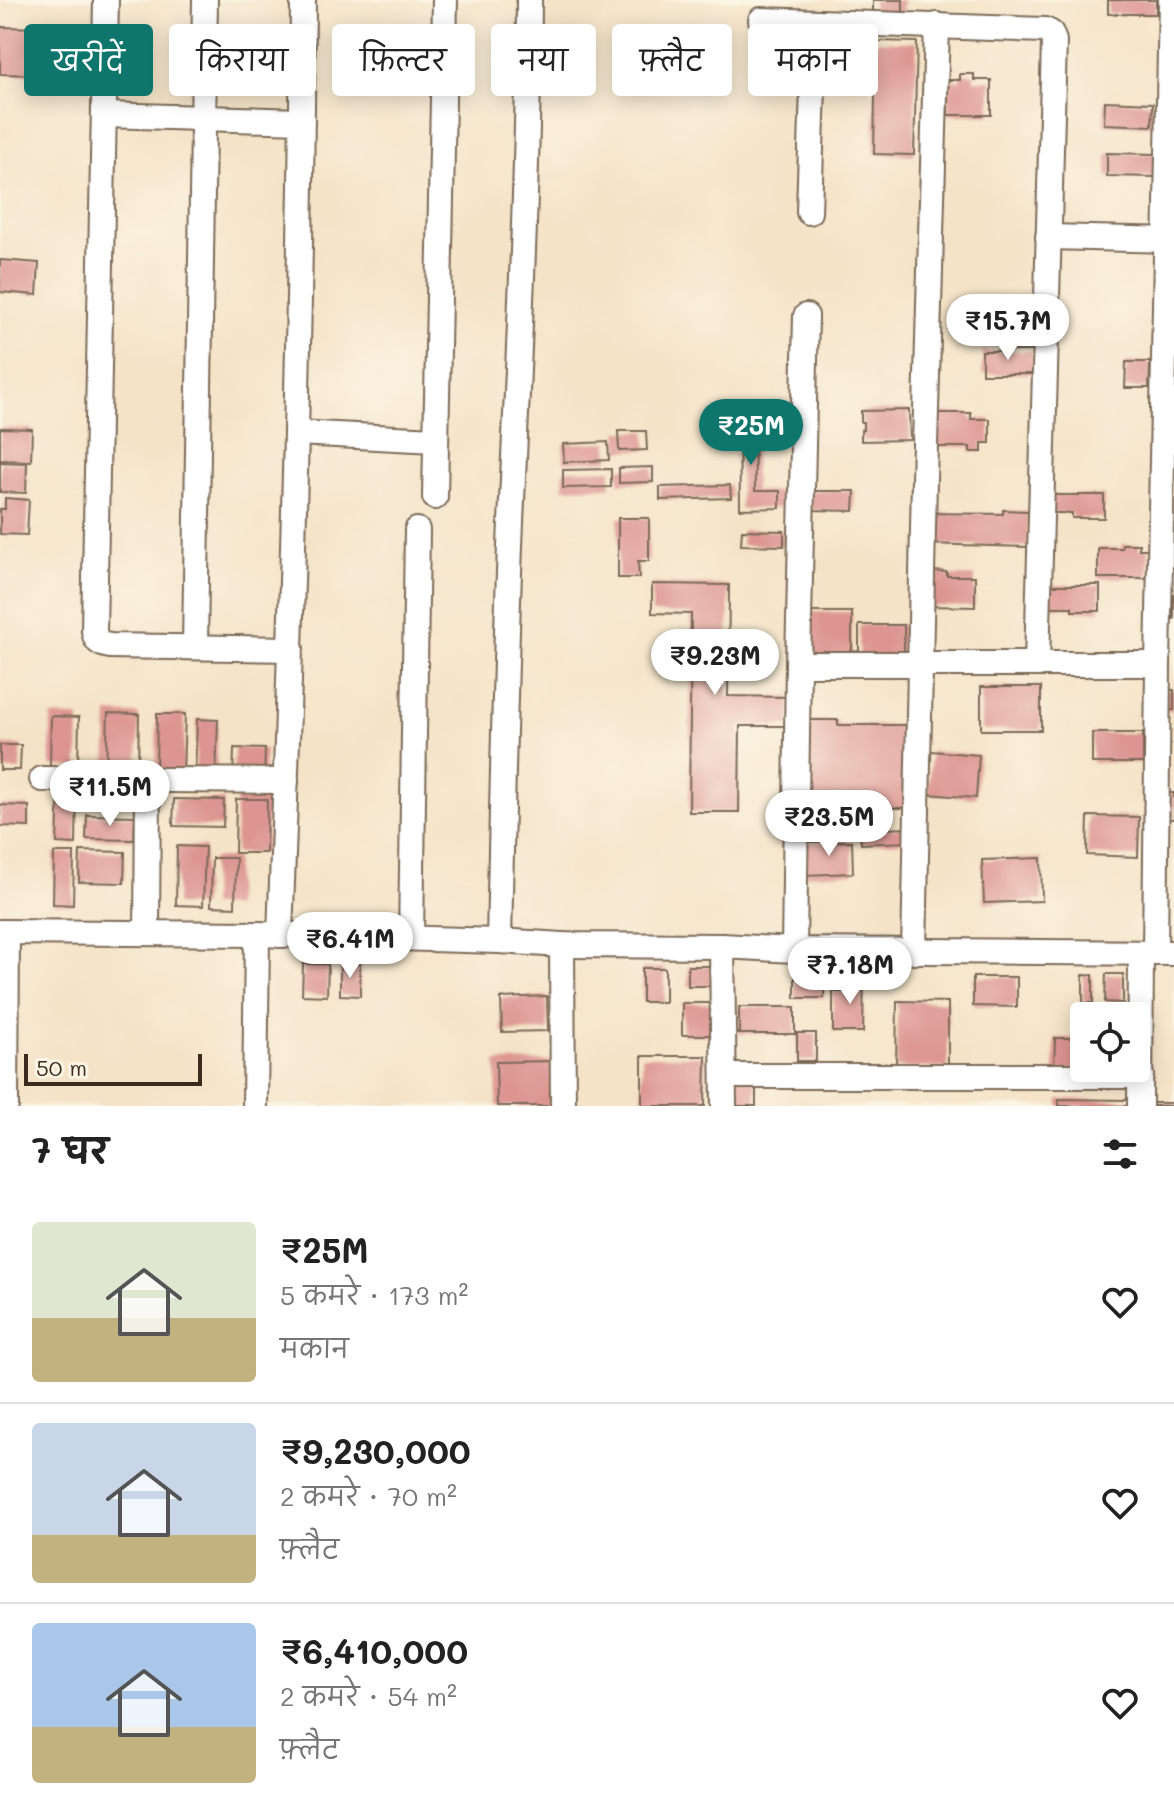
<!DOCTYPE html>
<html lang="hi">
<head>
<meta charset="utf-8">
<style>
  body { margin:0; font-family:Mali,"Playpen Sans Deva",sans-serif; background:#f6f6f6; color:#222; height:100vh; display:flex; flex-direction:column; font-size:30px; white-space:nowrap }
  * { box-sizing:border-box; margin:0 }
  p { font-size:26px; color:#767676 }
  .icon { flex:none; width:44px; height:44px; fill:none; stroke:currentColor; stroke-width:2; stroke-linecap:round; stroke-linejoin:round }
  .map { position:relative; height:1106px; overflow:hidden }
  .drawer { display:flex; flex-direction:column; background:#fff; flex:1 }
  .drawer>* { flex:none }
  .guide { position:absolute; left:24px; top:24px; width:1126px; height:72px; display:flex; gap:16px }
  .controls { position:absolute; left:1070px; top:1002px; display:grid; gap:16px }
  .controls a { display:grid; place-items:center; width:80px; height:80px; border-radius:8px; background:#fff; box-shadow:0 4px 20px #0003; font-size:40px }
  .scale { position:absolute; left:24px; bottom:20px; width:178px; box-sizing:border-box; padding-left:8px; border:4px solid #3b2a1e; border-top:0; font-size:22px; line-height:28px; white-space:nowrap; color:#3b2a1e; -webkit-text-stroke:6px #fcf5e5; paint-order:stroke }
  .price { position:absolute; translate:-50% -68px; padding:0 18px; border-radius:28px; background:#fff; color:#222; font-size:26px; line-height:52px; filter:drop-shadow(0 2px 4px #0008) }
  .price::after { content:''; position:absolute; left:50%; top:48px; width:24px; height:18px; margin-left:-12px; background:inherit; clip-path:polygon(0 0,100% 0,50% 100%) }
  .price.current { background:#0f766e; color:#fff }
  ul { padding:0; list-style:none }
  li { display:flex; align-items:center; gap:24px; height:200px; padding:0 32px }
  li+li { border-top:2px solid #e0e0e0 }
  li span { display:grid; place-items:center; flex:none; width:224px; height:160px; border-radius:8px; color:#555 }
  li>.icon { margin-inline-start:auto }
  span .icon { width:96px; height:96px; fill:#fffc; stroke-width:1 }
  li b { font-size:34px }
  h2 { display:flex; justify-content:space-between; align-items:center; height:96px; padding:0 32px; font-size:34px }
  .pill { padding:0 28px; border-radius:8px; background:#fff; box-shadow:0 4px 20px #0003; font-size:28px; line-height:72px }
  .pill.current { background:#0f766e; color:#fff }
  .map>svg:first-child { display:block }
  .building { fill:#dd9591 }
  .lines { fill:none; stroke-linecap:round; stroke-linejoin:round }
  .street-casing { stroke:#7c6b59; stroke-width:28 }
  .street { stroke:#fff; stroke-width:24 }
</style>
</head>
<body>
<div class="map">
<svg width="1174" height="1106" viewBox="0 0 1174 1106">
  <rect width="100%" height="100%" fill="#fcf5e5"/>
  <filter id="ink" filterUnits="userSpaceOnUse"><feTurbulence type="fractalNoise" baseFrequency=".0125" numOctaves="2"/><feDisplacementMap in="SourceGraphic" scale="16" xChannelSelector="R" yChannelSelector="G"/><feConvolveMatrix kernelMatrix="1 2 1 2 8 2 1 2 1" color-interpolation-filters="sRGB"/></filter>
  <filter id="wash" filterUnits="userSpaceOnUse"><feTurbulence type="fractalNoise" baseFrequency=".006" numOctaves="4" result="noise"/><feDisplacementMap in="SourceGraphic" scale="32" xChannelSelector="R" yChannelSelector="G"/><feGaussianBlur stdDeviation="1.8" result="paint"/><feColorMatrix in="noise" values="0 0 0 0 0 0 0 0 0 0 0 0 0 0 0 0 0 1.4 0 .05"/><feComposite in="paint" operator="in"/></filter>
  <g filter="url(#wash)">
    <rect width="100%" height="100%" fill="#f4e3c7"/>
    <g id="blocks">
      <g class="building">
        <polygon points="873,0 903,0 903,21 873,22"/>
        <rect x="1108" y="0" width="48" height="14"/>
        <polygon points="0,27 41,28 40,75 0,74"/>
        <polygon points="876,41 917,42 914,155 874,154"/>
        <polygon points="960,74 974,74 974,80 991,80 991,115 948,115 948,80 960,80"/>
        <polygon points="1105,101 1153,103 1152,126 1104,124"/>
        <polygon points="1107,153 1155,154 1155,177 1107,176"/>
        <polygon points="0,260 39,263 37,295 0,292"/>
        <rect x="982" y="351" width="51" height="23"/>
        <polygon points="1126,362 1150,362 1149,388 1125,388"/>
        <polygon points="739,406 754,406 755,491 780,491 780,508 740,509"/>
        <polygon points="909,410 910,440 861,441 861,430 863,430 863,422 861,422 861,411"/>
        <polygon points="936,413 971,413 971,419 990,419 990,443 982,443 982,452 970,452 970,447 936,447"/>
        <polygon points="0,428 32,429 31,461 0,460"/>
        <polygon points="618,431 646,431 647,450 619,451"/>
        <polygon points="608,442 609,460 564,462 563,444"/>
        <polygon points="0,462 27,463 26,493 0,492"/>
        <polygon points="653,467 653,482 619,483 619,468"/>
        <polygon points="611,469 611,487 563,488 563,470"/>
        <polygon points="730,485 731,498 660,500 660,487"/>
        <polygon points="811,491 855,491 854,511 811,510"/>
        <polygon points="1048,495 1104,495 1104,518 1072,518 1072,513 1048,513"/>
        <polygon points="5,498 29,500 27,535 0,534 0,509 5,509"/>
        <polygon points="1003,510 1028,511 1028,547 926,544 926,513 1003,514"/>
        <polygon points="618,518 649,518 649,561 638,561 639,578 618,578"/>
        <polygon points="742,530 784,531 784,546 741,545"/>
        <polygon points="1122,544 1139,544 1139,549 1149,549 1148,578 1098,578 1098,548 1122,548"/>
        <polygon points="930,571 947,572 947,576 975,576 975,607 929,606"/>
        <polygon points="652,584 729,585 728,696 790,697 790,726 740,726 739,812 689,812 691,614 652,613"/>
        <polygon points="1049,585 1100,585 1100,611 1072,611 1072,607 1049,607"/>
        <polygon points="1172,594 1174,594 1174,619 1170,619"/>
        <polygon points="802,612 852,612 852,658 802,659"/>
        <rect x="859" y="625" width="45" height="32"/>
        <rect x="981" y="687" width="60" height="43"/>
        <polygon points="1158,690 1174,690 1174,710 1159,710"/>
        <polygon points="108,713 139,714 138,768 106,768"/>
        <polygon points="157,714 185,714 183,773 156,772"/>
        <polygon points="51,716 79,717 78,767 50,766"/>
        <polygon points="197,719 218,720 216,776 195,775"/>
        <polygon points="805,720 838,720 838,725 910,725 909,808 805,808"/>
        <rect x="1092" y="733" width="51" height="30"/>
        <polygon points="0,745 21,745 20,770 0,770"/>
        <polygon points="234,748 265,749 264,781 233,780"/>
        <polygon points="931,751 979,755 976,798 928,794"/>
        <polygon points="59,789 77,789 76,844 57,843"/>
        <rect x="1159" y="793" width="15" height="26"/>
        <polygon points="174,799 224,800 223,827 173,826"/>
        <polygon points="236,799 267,799 266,853 235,853"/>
        <polygon points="0,805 29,806 29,827 0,826"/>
        <polygon points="87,815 135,816 134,840 86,839"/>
        <polygon points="1088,816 1139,817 1138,857 1087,855"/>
        <polygon points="907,828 907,842 861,844 860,830"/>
        <polygon points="852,841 853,873 806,875 805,842"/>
        <polygon points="177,846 205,847 203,906 176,905"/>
        <polygon points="80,851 125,852 124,883 79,882"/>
        <polygon points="54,853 74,853 73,905 53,904"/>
        <polygon points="212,858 236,858 235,907 211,906"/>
        <polygon points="1041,858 1042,901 984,903 982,860"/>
        <rect x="795" y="957" width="29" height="41"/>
        <polygon points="340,963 360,964 360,996 340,995"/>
        <polygon points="303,964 328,964 327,996 302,995"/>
        <rect x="688" y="966" width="24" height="20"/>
        <rect x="642" y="968" width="23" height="34"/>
        <polygon points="849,973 864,973 863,1032 833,1032 833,992 849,992"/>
        <polygon points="1106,974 1123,974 1123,1003 1105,1002"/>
        <rect x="1083" y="975" width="10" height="28"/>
        <polygon points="973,977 1017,977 1017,1007 973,1006"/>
        <polygon points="547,996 548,1031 502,1032 501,998"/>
        <polygon points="897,1001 948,1002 948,1068 896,1068"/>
        <rect x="682" y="1003" width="31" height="32"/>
        <rect x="739" y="1007" width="56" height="27"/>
        <rect x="797" y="1033" width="19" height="28"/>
        <polygon points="1055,1038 1084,1038 1084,1068 1054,1072"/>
        <polygon points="642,1056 706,1056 705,1106 642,1106"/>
        <polygon points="552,1061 552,1106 497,1106 496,1062"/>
        <rect x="730" y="1077" width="26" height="29"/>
        <polygon points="1059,1099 1128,1100 1128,1106 1059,1106"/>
        <rect x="1149" y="1103" width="25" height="3"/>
      </g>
    </g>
  </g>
  <g filter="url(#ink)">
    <use href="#blocks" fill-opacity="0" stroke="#7c6b59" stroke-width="2"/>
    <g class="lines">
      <g class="street-casing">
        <g id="street">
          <path d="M 106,0 L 94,631 C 96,642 99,644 110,646 L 291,649"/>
          <polyline points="761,20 1045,30 1051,33 1054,41 1037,664"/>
          <polyline points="105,115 302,121"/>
          <polyline points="809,212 815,22"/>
          <polyline points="1048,237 1174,240"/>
          <polyline points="296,433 436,440"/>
          <polyline points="435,497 445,0"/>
          <polyline points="195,646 205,0"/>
          <polyline points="798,664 1158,664"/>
          <polyline points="42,779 286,781"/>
          <polyline points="0,932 257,934 499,941 562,945 722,946 794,950 1174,953"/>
          <polyline points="147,933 148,780"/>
          <path d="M 280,935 C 292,623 301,312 303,0"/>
          <polyline points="411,938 417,530"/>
          <path d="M 499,941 C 502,801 505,662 511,522 C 519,348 528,174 529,0"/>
          <polyline points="562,945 563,1106"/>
          <polyline points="722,946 724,1106"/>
          <polyline points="794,950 798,664 806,316"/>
          <polyline points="914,952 924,480 937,25"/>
          <polyline points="1155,953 1158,664 1171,0"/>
          <polyline points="724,1076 1141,1076"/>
          <polyline points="6,1106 7,932"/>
          <polyline points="255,1106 257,934"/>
          <polyline points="1140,1106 1141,953"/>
        </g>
      </g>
      <use href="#street" class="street"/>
    </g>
  </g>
</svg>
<div class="controls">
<a><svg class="icon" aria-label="locate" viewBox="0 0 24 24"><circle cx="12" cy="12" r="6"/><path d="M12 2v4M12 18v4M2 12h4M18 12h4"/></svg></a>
</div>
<div class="scale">50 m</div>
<b class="price" style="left:1008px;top:362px">₹15.7M</b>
<b class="price current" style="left:751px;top:467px">₹25M</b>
<b class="price" style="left:715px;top:697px">₹9.23M</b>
<b class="price" style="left:110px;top:828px">₹11.5M</b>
<b class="price" style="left:829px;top:858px">₹23.5M</b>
<b class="price" style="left:350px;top:980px">₹6.41M</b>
<b class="price" style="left:850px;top:1006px">₹7.18M</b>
<div class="guide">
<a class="pill current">खरीदें</a>
<a class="pill">किराया</a>
<a class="pill">फ़िल्टर</a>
<a class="pill">नया</a>
<a class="pill">फ़्लैट</a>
<a class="pill">मकान</a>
</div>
</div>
<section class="drawer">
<h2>7 घर<svg class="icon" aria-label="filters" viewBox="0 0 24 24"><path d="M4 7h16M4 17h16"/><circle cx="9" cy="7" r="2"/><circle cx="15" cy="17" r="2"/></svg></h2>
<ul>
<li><span style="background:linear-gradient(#dfe7d0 60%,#c2b280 0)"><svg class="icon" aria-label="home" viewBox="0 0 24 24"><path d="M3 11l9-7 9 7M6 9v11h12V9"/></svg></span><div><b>₹25M</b><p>5 कमरे · 173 m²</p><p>मकान</p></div><svg class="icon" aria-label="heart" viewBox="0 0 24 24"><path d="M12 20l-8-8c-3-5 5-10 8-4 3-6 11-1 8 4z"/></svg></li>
<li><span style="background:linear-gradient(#c9d6e8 70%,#c2b280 0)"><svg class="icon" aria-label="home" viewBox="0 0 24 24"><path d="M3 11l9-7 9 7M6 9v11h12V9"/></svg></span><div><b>₹9,230,000</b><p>2 कमरे · 70 m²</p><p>फ़्लैट</p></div><svg class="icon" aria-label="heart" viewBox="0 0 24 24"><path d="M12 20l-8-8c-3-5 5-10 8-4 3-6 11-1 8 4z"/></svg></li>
<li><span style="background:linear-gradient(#a9c7e8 65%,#c2b280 0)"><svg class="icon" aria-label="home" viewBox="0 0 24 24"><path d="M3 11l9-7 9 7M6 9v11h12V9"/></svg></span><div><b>₹6,410,000</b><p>2 कमरे · 54 m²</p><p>फ़्लैट</p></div><svg class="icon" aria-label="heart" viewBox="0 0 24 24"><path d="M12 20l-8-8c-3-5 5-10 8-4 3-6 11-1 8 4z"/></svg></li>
</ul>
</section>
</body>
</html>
